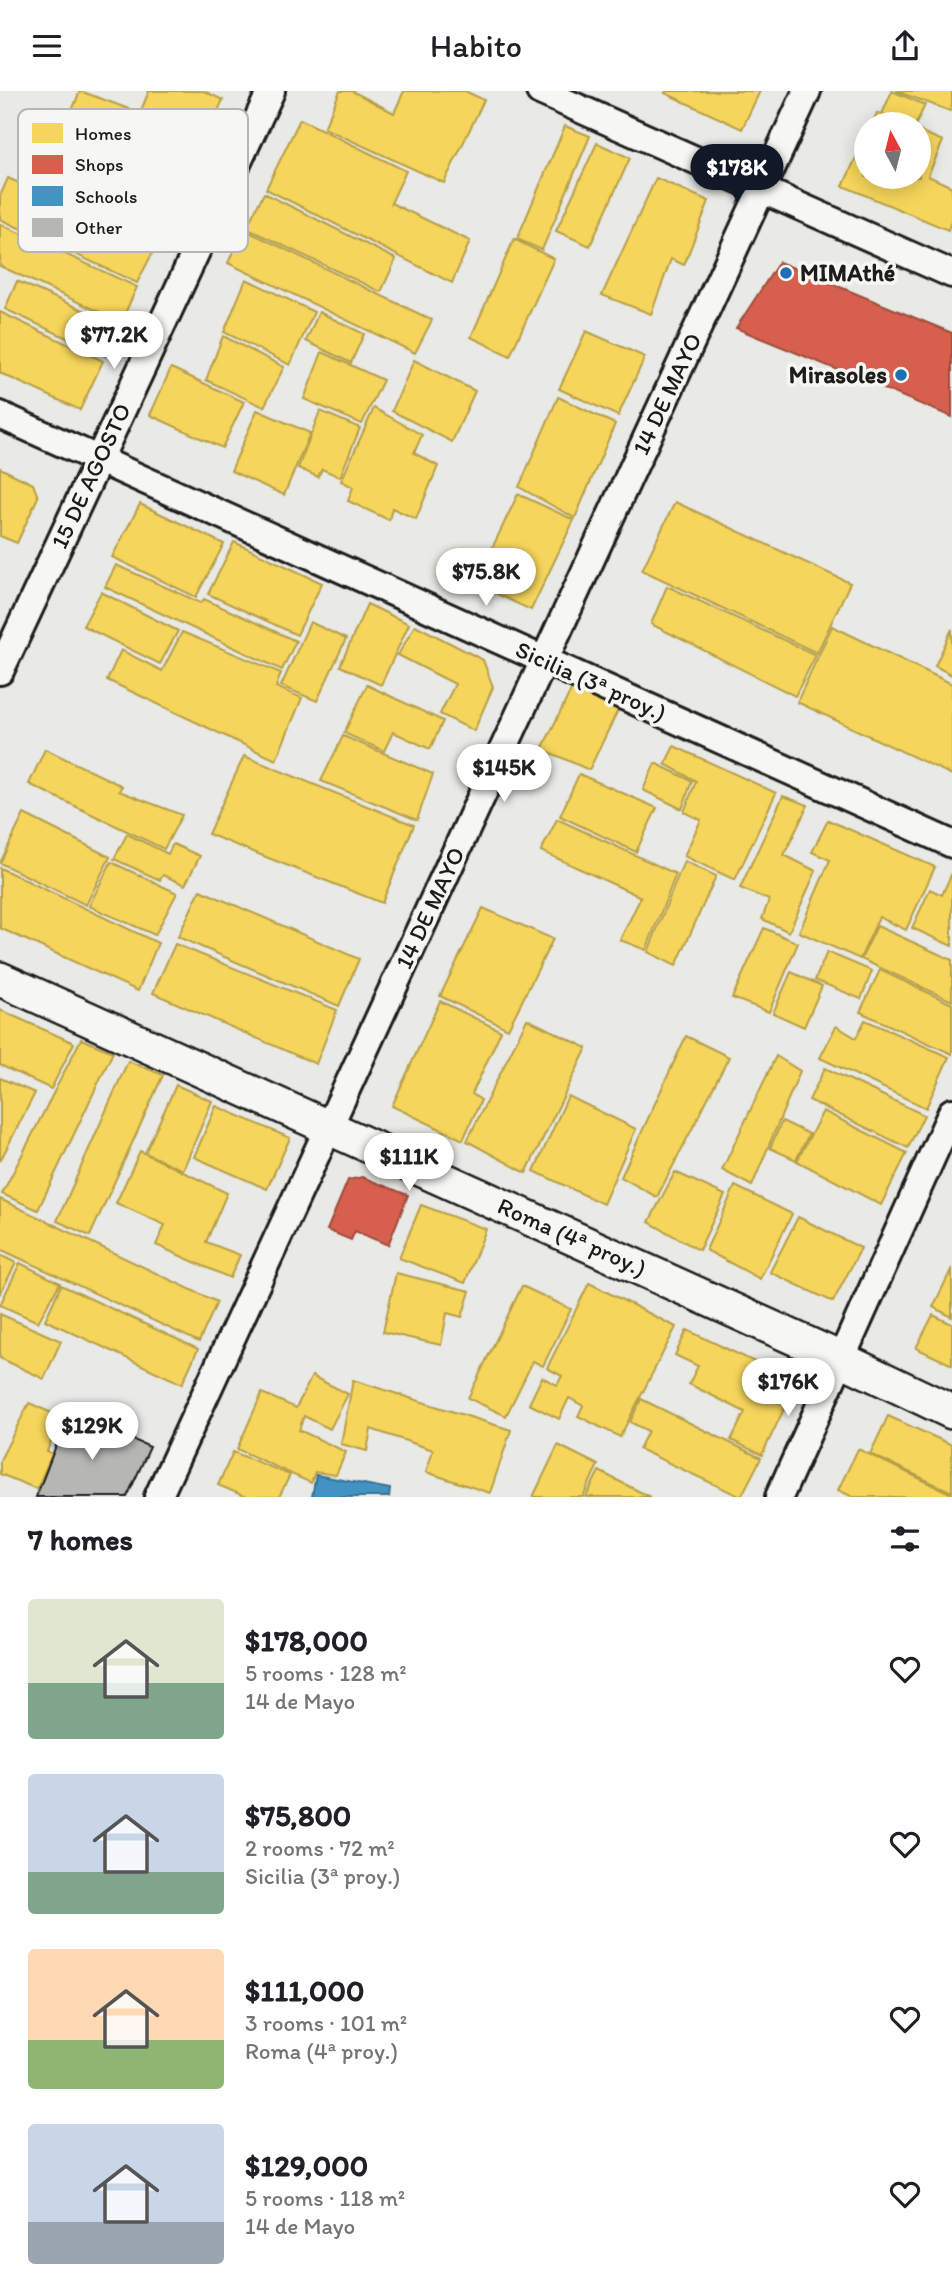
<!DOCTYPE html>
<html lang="en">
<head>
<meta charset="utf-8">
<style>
  body { margin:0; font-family:Itim,sans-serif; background:#f6f6f6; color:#202124; height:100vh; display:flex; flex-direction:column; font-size:26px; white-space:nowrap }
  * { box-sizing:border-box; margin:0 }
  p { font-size:23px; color:#757577 }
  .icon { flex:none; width:38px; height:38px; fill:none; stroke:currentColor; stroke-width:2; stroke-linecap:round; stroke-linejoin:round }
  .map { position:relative; height:1406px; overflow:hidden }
  .side { display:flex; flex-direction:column; background:#fff; flex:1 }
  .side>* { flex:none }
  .needle { width:46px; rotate:353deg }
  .buttons { position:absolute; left:854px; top:21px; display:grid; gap:14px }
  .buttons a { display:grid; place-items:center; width:77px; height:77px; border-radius:50%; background:#fff; box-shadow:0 4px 18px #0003; font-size:35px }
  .price { position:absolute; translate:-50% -60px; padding:0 16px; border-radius:24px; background:#fff; color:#222; font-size:23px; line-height:46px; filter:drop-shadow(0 2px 4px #0008) }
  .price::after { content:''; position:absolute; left:50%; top:42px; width:21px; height:16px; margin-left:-10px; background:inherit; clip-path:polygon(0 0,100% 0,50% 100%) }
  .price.selected { background:#111827; color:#fff }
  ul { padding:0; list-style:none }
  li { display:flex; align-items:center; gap:21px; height:175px; padding:0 28px }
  li span { display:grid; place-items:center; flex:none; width:196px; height:140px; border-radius:7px; color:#555 }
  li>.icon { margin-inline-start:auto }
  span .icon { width:84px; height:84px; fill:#fffc; stroke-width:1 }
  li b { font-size:30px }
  h2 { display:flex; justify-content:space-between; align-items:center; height:84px; padding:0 28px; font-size:30px }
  header { display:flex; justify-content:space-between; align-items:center; height:91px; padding:0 28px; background:#fff; font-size:32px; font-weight:600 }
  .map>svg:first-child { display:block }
  .homes { fill:#f6d55c; stroke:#b59e49; stroke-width:2 }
  .shops { fill:#d6604d; stroke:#9e4c3e; stroke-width:2 }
  .schools { fill:#4393c3; stroke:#376f91; stroke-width:2 }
  .building { fill:#b6b6b3; stroke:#1c1c1c; stroke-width:2 }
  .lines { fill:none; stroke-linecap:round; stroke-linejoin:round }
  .minor-casing { stroke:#1c1c1c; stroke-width:32 }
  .tertiary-casing { stroke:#1c1c1c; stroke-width:38 }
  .minor { stroke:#f6f6f2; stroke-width:26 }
  .tertiary { stroke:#f6f6f2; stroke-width:33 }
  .poi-dot { fill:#1f6fb2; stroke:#f6f6f2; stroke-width:2.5 }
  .labels { text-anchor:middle; stroke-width:7; stroke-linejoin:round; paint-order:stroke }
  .poi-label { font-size:24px; font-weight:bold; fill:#1c1c1c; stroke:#f6f6f2; text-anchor:start }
  .street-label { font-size:24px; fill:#1c1c1c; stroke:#f6f6f2 }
  .key { fill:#f6f6f2; stroke:#b5b5b2; stroke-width:2 }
  .key-label { font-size:19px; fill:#1c1c1c }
</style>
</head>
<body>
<header><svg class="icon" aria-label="menu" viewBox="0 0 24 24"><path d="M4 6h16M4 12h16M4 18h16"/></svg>Habito<svg class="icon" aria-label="share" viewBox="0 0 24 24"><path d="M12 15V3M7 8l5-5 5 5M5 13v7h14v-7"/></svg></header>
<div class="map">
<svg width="952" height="1406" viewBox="0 0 952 1406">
  <rect width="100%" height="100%" fill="#e9e9e5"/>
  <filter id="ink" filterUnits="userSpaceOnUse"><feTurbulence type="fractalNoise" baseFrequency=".0143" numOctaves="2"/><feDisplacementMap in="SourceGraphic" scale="14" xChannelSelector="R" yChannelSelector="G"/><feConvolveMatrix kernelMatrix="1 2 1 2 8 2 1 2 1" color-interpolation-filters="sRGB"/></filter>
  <g filter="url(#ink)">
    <g class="homes">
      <polygon points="80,0 140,22 149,0 204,0 223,9 191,78 71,22"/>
      <polygon points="340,0 352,0 394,22 404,0 465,0 484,9 444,92 324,37"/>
      <polygon points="666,0 760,0 742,38 665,2"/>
      <polygon points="892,0 925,14 916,33 904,33 882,23"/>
      <polygon points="896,0 952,0 952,14 950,20"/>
      <polygon points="52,16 189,81 174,117 36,52"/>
      <polygon points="877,22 882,23 904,33 872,33"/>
      <polygon points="300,28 406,80 391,112 470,150 452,192 266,98"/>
      <polygon points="565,35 590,45 542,159 517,148"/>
      <polygon points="919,40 943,50 928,85 952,96 952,127 948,139 843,95 866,45 866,86 919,86"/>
      <polygon points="597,52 630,67 590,155 556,140"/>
      <polygon points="8,87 156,155 137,192 0,128 0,105"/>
      <polygon points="656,87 709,110 684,174 671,168 651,223 602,204"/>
      <polygon points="264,102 396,168 381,201 246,137"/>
      <polygon points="0,133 137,196 121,231 0,175"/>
      <polygon points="243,138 432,229 415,262 228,172"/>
      <polygon points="514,148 554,168 510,265 471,246"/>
      <polygon points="246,188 314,221 290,274 224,241"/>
      <polygon points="17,190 119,235 105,265 5,218"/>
      <polygon points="0,221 103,270 80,319 0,282"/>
      <polygon points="319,221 364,243 351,272 306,250"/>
      <polygon points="586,240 645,266 618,325 559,298"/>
      <polygon points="223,245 284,276 264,316 206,289"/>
      <polygon points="322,261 383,289 362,333 304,308"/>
      <polygon points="414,269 475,300 452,351 392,320"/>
      <polygon points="171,277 244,311 222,357 150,324"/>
      <polygon points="558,306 615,333 575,427 519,396"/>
      <polygon points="374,317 422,344 414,362 438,375 416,428 392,417 389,429 348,410 353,396 341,390"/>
      <polygon points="257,319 310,342 284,404 231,380"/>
      <polygon points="320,320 360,337 340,386 322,378 318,386 298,377"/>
      <polygon points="0,377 33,393 38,406 17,452 0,445"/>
      <polygon points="518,403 574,429 531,519 475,493"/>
      <polygon points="675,411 850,492 817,562 642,479"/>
      <polygon points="140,413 224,453 196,506 112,466"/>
      <polygon points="234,451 322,492 297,544 208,503"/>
      <polygon points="116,474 201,512 204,508 296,550 282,579 105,496"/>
      <polygon points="667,495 816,564 795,605 651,533"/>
      <polygon points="101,501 178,540 160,573 83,535"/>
      <polygon points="367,513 409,533 381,594 340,575"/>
      <polygon points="310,531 346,548 317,610 281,595"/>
      <polygon points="415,534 483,569 493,596 474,640 440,623 455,593 398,564"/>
      <polygon points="832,535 952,593 952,684 797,611"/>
      <polygon points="952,538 952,584 935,575"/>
      <polygon points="182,541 281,582 276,596 302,607 276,669 107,589 121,559 162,580"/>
      <polygon points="367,594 443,630 430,658 393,641 384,660 344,642"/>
      <polygon points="573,595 619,617 589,679 542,658"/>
      <polygon points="343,645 433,683 417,729 321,690"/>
      <polygon points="674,655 776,702 735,789 684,765 701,729 684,721 696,690 665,673"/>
      <polygon points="45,658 122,695 119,700 182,724 164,758 29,693"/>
      <polygon points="244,665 414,734 382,812 208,743"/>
      <polygon points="655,672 692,690 682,718 643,699"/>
      <polygon points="579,683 657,717 636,761 560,725"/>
      <polygon points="783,705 808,714 784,764 816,780 789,841 762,828 769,809 740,797"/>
      <polygon points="24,723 110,766 86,814 0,772"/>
      <polygon points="557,728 676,783 646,859 620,849 641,806 541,760"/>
      <polygon points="828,729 935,776 906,839 879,826 860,868 799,841 830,769 812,761"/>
      <polygon points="127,743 168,763 173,753 200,765 185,794 163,784 160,789 114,768"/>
      <polygon points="684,770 716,785 676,875 648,861"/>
      <polygon points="111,771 177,802 155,844 89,815"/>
      <polygon points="0,777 158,852 138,900 0,837"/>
      <polygon points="952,782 952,855 912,837 930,798 942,804"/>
      <polygon points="200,799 359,868 339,915 178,846"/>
      <polygon points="483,817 553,848 508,938 440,905"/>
      <polygon points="877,835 952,869 952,910 861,868"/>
      <polygon points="764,837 798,852 769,921 732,907"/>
      <polygon points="175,853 337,919 316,973 153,902"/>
      <polygon points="827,861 872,880 861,908 815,889"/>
      <polygon points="880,879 952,913 952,963 860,921"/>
      <polygon points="791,881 822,895 804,936 773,922"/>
      <polygon points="440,910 501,940 472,1003 481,1009 463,1049 392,1015"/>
      <polygon points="0,919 74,952 51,998 0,974"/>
      <polygon points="527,928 587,957 526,1082 467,1050"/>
      <polygon points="865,929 949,966 926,1017 820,967 836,935 856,947"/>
      <polygon points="686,945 729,966 657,1106 621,1086"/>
      <polygon points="81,948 113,961 38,1119 2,1103"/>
      <polygon points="776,965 800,980 752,1095 722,1079"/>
      <polygon points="128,970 163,984 90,1145 57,1130"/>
      <polygon points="825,977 924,1024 908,1057 809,1009"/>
      <polygon points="0,987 35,1002 0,1070"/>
      <polygon points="176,994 212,1010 183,1079 145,1062"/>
      <polygon points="568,1005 636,1038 603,1113 534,1080"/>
      <polygon points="216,1015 290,1047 267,1098 194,1066"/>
      <polygon points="823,1020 907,1062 881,1114 797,1070"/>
      <polygon points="782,1030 809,1043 796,1069 770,1057"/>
      <polygon points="140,1060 227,1102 206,1151 240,1164 230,1187 156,1154 165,1134 116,1112"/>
      <polygon points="675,1081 725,1104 699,1159 649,1131"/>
      <polygon points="735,1095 792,1123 760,1188 706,1159"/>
      <polygon points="0,1108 217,1211 199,1251 0,1158"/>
      <polygon points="421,1114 486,1138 465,1192 399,1167"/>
      <polygon points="798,1126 861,1157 833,1211 770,1181"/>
      <polygon points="0,1164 16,1172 0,1203"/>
      <polygon points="20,1172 60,1192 38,1231 0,1214"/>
      <polygon points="952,1177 952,1226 933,1216"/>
      <polygon points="396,1182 470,1200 462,1226 447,1222 441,1254 383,1241"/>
      <polygon points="589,1192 676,1236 620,1346 578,1325 583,1315 569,1307 559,1328 529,1313 542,1286 557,1294 562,1285 547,1277"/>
      <polygon points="61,1194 198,1258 182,1293 45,1229"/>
      <polygon points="522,1195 571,1218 543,1275 533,1270 506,1325 468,1307"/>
      <polygon points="0,1223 61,1250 44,1288 0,1267"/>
      <polygon points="933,1224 952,1233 952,1274 916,1257"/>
      <polygon points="687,1239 797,1291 762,1364 731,1349 745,1321 689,1293 698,1275 675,1264"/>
      <polygon points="312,1285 348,1303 330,1338 304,1325 299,1339 346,1361 336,1384 315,1381 311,1392 237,1358 262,1302 296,1317"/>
      <polygon points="353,1289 511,1339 490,1402 426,1381 433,1359 371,1338 367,1360 341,1353"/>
      <polygon points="641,1308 761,1367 741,1406 639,1358 648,1340 630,1331"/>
      <polygon points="29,1312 61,1326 47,1360 52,1363 37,1398 0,1383 0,1369"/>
      <polygon points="888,1325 952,1354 952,1401 870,1363"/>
      <polygon points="558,1354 598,1374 583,1406 533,1406"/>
      <polygon points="858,1358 952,1403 952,1406 853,1406 838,1399"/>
      <polygon points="233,1361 290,1384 279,1406 246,1406 218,1394"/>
      <polygon points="599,1380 650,1406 586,1406"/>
    </g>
    <g class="shops">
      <polygon points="779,171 952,242 952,326 736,237"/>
      <polygon points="362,1086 408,1104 388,1154 355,1140 351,1149 327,1139 348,1089"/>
    </g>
    <polygon class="schools" points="316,1384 390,1398 389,1406 312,1406"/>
    <polygon class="building" points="69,1321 150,1356 127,1406 36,1406"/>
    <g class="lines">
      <g class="minor-casing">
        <g id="minor">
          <polyline points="540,0 952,183"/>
          <polyline points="0,324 952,753"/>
          <polyline points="0,580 271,0"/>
          <polyline points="158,1406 807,0"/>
          <polyline points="779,1406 952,1021"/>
        </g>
      </g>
      <g class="tertiary-casing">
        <polyline id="tertiary" points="0,888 841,1268 952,1321"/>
      </g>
      <use href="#minor" class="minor"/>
      <use href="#tertiary" class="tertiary"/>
    </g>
  </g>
  <g class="poi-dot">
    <circle cx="786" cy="182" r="7"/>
    <circle cx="901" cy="284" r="7"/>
  </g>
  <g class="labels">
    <g class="poi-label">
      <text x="800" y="190">MIMAthé</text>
      <text x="887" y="292" text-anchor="end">Mirasoles</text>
    </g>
    <g class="street-label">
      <text transform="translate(667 303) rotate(-65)" y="8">14 DE MAYO</text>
      <text transform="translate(91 385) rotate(-65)" y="8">15 DE AGOSTO</text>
      <text transform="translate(591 590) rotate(24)" y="8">Sicilia (3ª proy.)</text>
      <text transform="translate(430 817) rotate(-65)" y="8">14 DE MAYO</text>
      <text transform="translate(572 1146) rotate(24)" y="8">Roma (4ª proy.)</text>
    </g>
  </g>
  <rect x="18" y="18" width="230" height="143" rx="10" class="key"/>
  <rect x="32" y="32" width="31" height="20" fill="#f6d55c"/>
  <rect x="32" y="64" width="31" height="19" fill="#d6604d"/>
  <rect x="32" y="95" width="31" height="20" fill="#4393c3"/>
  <rect x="32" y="127" width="31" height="19" fill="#b6b6b3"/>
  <g class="key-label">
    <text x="75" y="49">Homes</text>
    <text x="75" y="80">Shops</text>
    <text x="75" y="112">Schools</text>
    <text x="75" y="143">Other</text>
  </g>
</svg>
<div class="buttons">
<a><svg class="needle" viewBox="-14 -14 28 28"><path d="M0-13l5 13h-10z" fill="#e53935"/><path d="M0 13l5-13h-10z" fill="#757577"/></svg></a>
</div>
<b class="price selected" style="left:737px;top:113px">$178K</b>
<b class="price" style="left:114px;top:280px">$77.2K</b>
<b class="price" style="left:486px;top:517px">$75.8K</b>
<b class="price" style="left:504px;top:713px">$145K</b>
<b class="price" style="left:409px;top:1102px">$111K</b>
<b class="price" style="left:788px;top:1327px">$176K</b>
<b class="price" style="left:92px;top:1371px">$129K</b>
</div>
<section class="side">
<h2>7 homes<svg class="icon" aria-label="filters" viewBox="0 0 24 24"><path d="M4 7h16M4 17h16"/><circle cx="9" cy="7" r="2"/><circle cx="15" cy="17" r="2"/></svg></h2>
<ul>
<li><span style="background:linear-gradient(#dfe7d0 60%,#7fa58c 0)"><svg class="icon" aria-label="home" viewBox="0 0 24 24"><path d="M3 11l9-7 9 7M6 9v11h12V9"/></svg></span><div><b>$178,000</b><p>5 rooms · 128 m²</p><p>14 de Mayo</p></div><svg class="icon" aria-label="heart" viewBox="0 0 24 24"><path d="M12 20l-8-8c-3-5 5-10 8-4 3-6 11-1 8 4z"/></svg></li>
<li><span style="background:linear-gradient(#c9d6e8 70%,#7fa58c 0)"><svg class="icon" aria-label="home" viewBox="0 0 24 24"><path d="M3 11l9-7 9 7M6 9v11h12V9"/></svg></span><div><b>$75,800</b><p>2 rooms · 72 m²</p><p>Sicilia (3ª proy.)</p></div><svg class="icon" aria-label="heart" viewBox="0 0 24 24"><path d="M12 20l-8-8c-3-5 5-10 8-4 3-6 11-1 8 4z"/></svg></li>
<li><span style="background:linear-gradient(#ffd9b3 65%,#8fb573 0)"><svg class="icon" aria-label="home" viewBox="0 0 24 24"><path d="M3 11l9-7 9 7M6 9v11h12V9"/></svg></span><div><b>$111,000</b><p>3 rooms · 101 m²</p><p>Roma (4ª proy.)</p></div><svg class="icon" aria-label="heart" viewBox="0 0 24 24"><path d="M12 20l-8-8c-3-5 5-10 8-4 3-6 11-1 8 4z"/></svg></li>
<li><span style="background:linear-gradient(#c9d6e8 70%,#9aa5b1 0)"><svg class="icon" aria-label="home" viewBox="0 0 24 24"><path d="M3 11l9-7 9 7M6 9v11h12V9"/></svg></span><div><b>$129,000</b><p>5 rooms · 118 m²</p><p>14 de Mayo</p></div><svg class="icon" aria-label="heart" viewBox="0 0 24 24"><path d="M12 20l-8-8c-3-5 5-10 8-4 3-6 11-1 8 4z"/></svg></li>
</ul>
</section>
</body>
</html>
